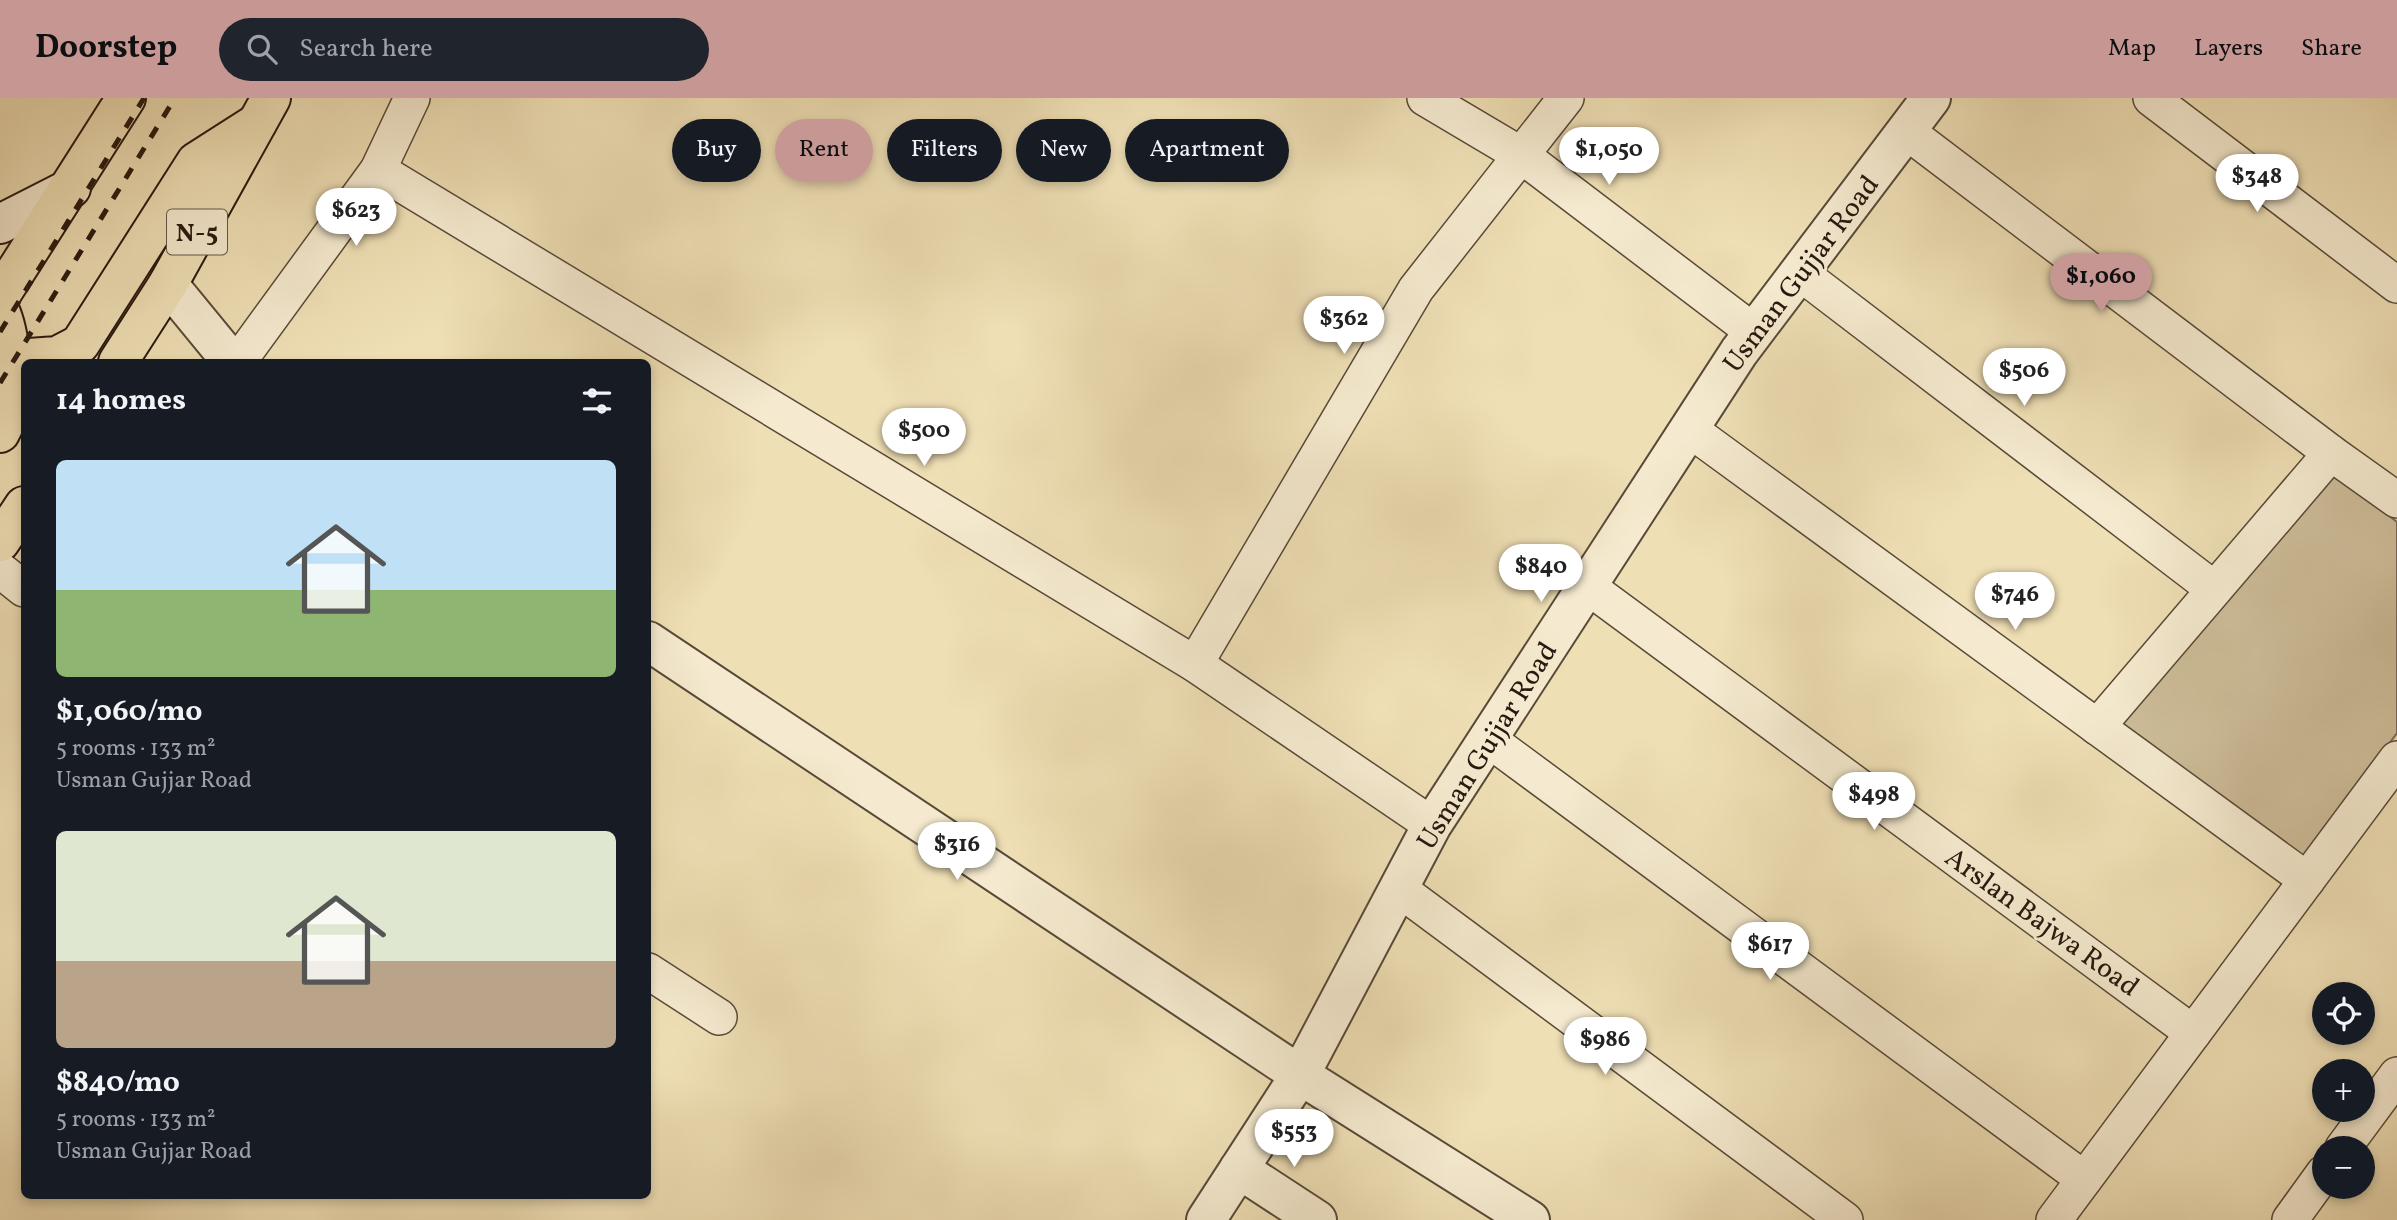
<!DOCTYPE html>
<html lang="en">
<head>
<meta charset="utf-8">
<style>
  body { margin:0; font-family:Vollkorn,serif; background:#20242c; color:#f1f3f6; height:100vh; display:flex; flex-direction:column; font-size:26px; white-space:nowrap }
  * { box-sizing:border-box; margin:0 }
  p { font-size:23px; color:#9ea1a6 }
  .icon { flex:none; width:38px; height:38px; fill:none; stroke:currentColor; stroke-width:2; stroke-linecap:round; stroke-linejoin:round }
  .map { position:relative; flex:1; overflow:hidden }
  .drawer { position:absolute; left:21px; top:261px; width:630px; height:840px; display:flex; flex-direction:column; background:#171b24; border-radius:10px; box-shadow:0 4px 10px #0003 }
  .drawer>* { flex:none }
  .top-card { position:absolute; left:672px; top:21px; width:665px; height:63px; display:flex; gap:14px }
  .controls { position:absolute; left:2312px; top:884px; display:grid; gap:14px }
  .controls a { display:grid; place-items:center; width:63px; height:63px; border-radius:50%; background:#171b24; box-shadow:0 4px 10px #0003; font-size:35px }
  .price { position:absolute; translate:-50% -60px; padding:0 16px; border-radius:24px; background:#fff; color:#222; font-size:23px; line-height:46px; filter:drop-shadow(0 2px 4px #0008) }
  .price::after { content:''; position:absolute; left:50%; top:42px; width:21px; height:16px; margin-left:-10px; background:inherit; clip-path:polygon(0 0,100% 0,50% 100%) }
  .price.current { background:#c59692; color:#111 }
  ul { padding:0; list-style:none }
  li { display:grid; align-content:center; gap:14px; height:371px; padding:0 35px }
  li span { display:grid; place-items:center; height:217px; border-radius:10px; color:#555 }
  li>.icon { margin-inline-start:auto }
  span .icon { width:126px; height:126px; fill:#fffc; stroke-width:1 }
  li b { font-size:30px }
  h2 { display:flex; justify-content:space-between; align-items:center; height:84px; padding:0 35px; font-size:30px }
  .pill { padding:0 24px; border-radius:32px; background:#171b24; box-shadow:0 4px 10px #0003; font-size:24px; line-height:63px }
  .pill.current { background:#c59692; color:#111 }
  header { display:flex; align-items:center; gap:42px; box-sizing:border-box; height:98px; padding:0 35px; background:#c59692; color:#111 }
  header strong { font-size:33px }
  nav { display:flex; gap:38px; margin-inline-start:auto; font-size:24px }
  .search { width:490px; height:63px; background:#20242c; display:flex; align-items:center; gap:18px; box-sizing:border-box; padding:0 24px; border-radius:38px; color:#9ea1a6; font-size:26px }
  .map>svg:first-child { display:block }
  .green { fill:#cdbd99; stroke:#7a6a54; stroke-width:2 }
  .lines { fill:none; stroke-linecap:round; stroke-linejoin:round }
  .minor-casing { stroke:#584a38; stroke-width:38 }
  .tertiary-casing { stroke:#584a38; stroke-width:42 }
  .secondary-casing { stroke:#26180f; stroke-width:42 }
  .primary-casing { stroke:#26180f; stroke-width:42 }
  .minor { stroke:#f5eacf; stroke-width:35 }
  .tertiary { stroke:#f5eacf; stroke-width:38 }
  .secondary { stroke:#f5eacf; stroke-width:38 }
  .primary { stroke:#efdfb5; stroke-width:38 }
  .rail { stroke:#26180f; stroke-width:5; stroke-dasharray:12 12; stroke-linecap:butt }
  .labels { text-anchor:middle; stroke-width:6; stroke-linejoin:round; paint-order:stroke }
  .shield { fill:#f5eacf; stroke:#645749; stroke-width:2 }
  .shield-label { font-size:26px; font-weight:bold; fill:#26180f }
  .street-label { font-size:28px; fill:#26180f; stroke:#f5eacf }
</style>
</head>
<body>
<header>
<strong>Doorstep</strong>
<div class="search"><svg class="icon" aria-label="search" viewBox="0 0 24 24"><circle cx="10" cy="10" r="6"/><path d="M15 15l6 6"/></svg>Search here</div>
<nav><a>Map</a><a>Layers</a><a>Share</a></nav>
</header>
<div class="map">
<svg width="2397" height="1122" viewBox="0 0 2397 1122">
  <rect width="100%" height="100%" fill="#efdfb5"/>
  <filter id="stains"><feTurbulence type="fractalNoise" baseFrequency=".00286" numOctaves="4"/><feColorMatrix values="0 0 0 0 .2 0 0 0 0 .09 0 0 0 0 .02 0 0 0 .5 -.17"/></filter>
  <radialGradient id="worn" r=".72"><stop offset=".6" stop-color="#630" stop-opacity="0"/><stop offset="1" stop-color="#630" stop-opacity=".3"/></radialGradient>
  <polygon class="green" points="2335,375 2397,424 2397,635 2304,760 2115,626"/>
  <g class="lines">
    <g class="minor-casing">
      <g id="minor">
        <polyline points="1425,0 1521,57 1754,234"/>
        <polyline points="2151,0 2397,187"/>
        <polyline points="1906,33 2331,355 2397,402"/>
        <polyline points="378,72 1195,566 1432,727"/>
        <polyline points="1799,174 2214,491"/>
        <polyline points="238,264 378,72 412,0"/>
        <polyline points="1689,331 2307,782"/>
        <polyline points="0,472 24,491"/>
        <polyline points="1587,488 2193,935"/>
        <polyline points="1195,566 1416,191 1566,0"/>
        <polyline points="2097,629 2331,355"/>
        <polyline points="1488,641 2084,1081"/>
        <polyline points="1399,791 1845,1122"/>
        <polyline points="648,873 719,919"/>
        <polyline points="2343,1050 2397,977"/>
        <polyline points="2054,1122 2397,661"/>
        <polyline points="2290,1122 2324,1075"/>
      </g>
    </g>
    <g class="tertiary-casing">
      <g id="tertiary">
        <polyline points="168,186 232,264"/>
        <polyline points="648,543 1300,977 1530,1122"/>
        <polyline points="1239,1071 1317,1122"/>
        <polyline points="1206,1122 1300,977 1432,727 1739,254 1931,0"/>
      </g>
    </g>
    <g class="secondary-casing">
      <polyline id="secondary" points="0,126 71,90"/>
    </g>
    <g class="primary-casing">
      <g id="primary">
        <polyline points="0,198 126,0"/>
        <path d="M 0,213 C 10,235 15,286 11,310 C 9,319 4,327 0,335"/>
        <polyline points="0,262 57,258 80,246 196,64 257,25"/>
        <polyline points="118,264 168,186 271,0"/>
        <polyline points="0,444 24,408"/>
      </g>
    </g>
    <use href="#minor" class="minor"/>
    <use href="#tertiary" class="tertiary"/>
    <use href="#secondary" class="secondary"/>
    <use href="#primary" class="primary"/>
    <g class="rail">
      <polyline points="0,234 144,0"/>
      <polyline points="0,285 175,0"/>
    </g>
  </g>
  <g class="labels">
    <rect class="shield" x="167" y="111.5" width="60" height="45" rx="5"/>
    <g class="shield-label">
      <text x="197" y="143">N-5</text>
    </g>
    <g class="street-label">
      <text transform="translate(1800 175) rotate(-53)" y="10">Usman Gujjar Road</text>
      <text transform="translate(1486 647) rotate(-58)" y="10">Usman Gujjar Road</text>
      <text transform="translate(2043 823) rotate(36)" y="10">Arslan Bajwa Road</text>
    </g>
  </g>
  <rect width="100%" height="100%" filter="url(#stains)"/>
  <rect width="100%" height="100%" fill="url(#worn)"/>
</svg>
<div class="controls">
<a><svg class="icon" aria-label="locate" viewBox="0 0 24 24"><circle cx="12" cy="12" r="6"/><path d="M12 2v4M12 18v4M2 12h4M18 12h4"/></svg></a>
<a>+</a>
<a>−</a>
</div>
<b class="price" style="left:1609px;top:89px">$1,050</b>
<b class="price" style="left:2257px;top:116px">$348</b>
<b class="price" style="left:356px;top:150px">$623</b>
<b class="price current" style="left:2101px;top:216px">$1,060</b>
<b class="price" style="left:1344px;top:258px">$362</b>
<b class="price" style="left:2024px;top:310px">$506</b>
<b class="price" style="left:924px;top:370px">$500</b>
<b class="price" style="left:1541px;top:506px">$840</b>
<b class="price" style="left:2015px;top:534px">$746</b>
<b class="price" style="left:1874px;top:734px">$498</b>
<b class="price" style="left:957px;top:784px">$316</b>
<b class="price" style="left:1770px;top:884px">$617</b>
<b class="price" style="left:1605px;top:979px">$986</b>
<b class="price" style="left:1294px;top:1071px">$553</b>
<div class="top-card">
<a class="pill">Buy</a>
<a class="pill current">Rent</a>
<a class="pill">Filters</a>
<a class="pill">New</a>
<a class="pill">Apartment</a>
</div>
<section class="drawer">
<h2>14 homes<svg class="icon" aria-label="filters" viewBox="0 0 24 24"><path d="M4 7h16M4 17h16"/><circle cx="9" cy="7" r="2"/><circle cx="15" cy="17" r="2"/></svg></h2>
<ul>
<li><span style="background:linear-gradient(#bfe0f5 60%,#8fb573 0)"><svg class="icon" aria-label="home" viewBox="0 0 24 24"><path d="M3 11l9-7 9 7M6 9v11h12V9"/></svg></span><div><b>$1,060/mo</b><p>5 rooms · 133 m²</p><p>Usman Gujjar Road</p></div></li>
<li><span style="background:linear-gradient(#dfe7d0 60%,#b9a48a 0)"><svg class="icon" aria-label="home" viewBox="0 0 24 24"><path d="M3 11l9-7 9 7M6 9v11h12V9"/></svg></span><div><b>$840/mo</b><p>5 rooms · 133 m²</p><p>Usman Gujjar Road</p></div></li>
</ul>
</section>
</div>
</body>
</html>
